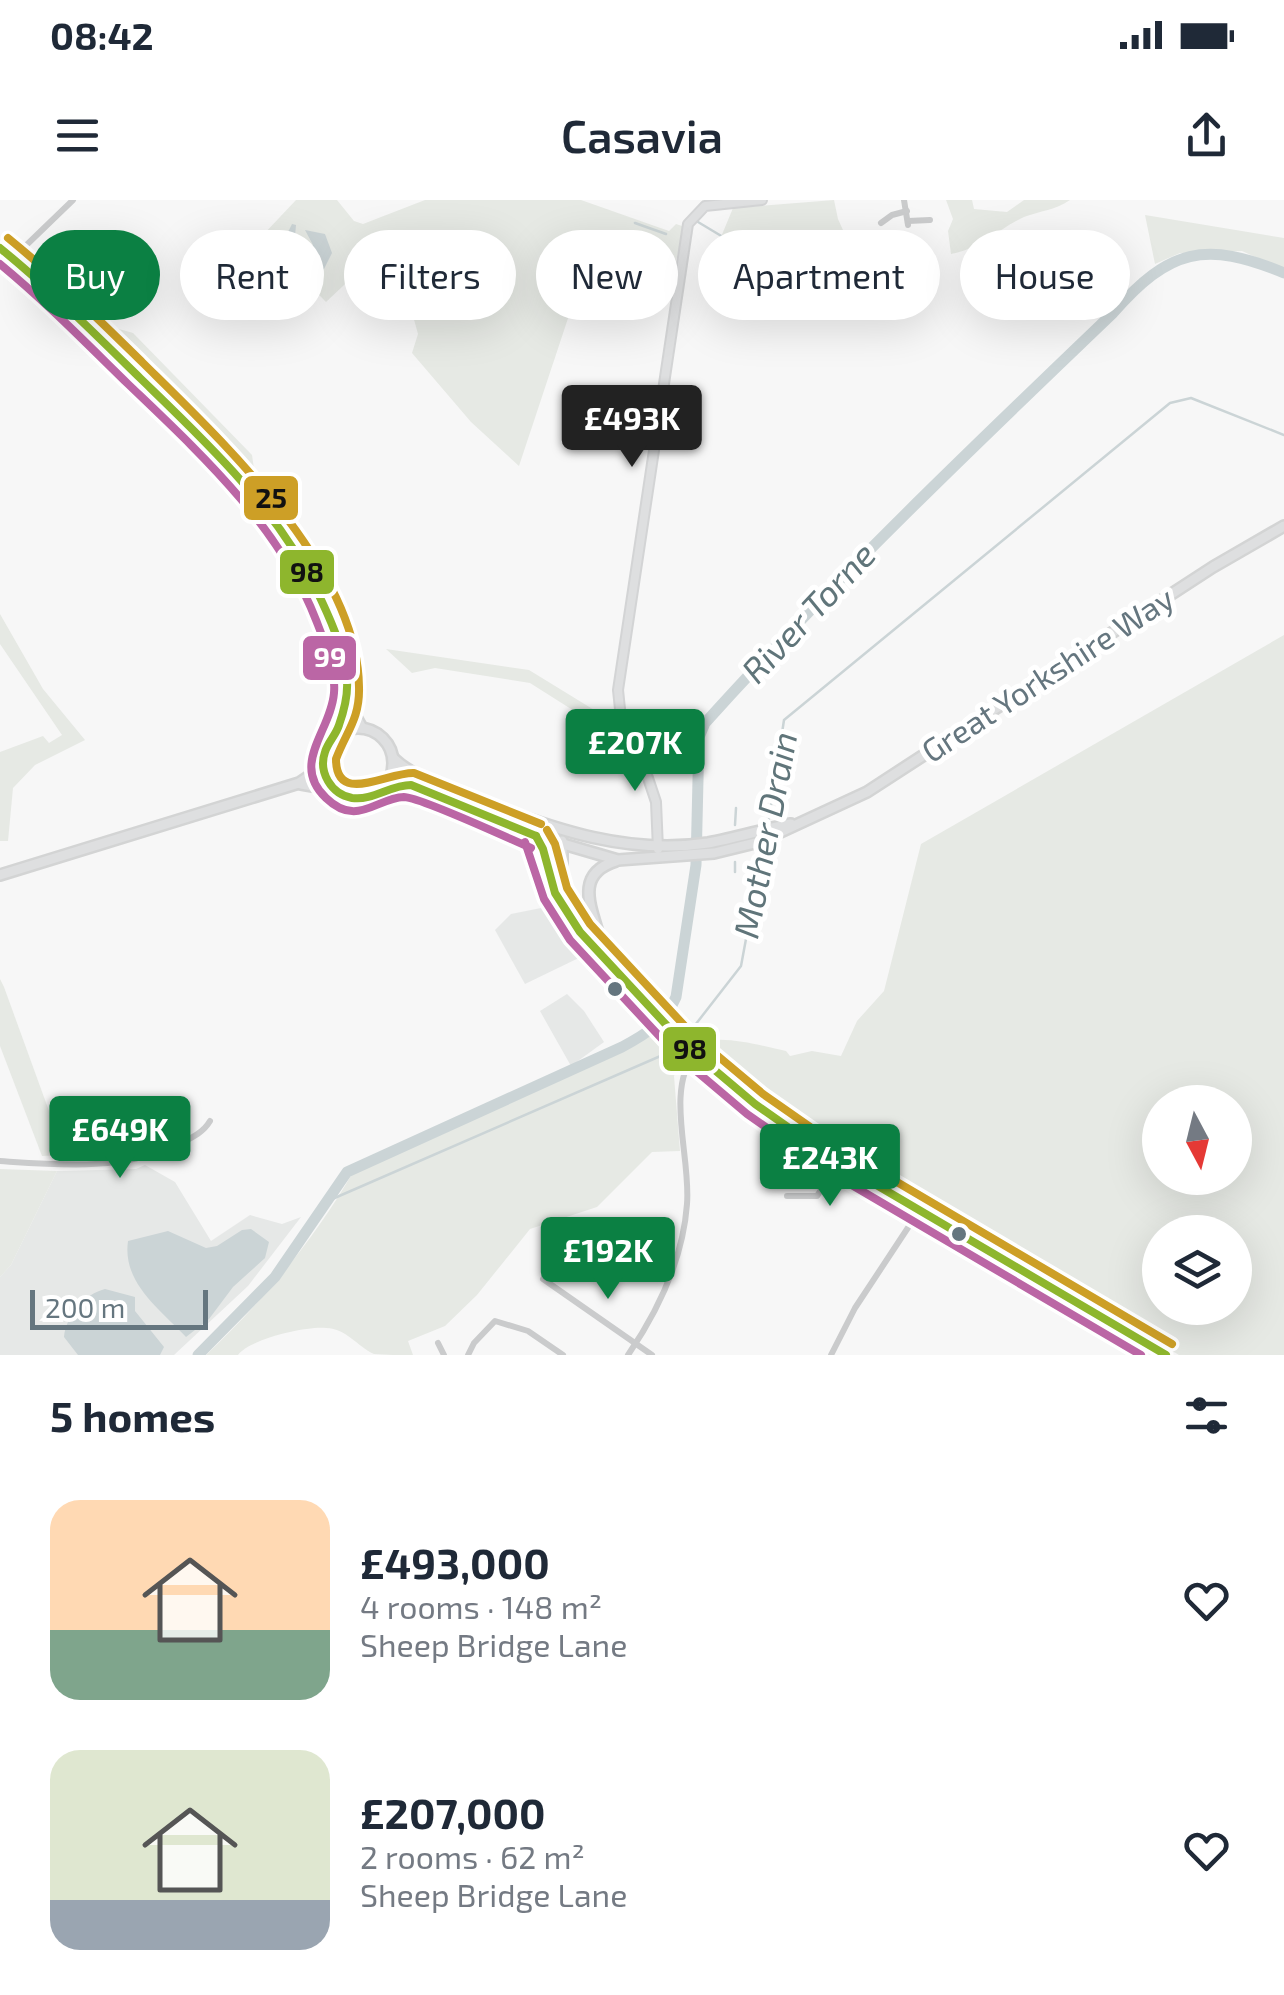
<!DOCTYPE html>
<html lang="en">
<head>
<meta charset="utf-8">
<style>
  body { margin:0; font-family:"Exo 2",sans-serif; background:#f2f2f3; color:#1f2937; height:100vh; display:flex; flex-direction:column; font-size:38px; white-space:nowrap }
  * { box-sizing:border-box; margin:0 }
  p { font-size:32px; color:#747a83 }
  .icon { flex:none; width:55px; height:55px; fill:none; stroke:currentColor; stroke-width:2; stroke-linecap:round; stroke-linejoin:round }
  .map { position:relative; height:1155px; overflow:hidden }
  .side { display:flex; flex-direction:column; background:#fff; flex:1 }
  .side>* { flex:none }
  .top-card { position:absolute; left:30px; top:30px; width:1225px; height:90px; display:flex; gap:20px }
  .needle { width:65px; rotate:173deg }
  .controls { position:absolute; left:1142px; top:885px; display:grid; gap:20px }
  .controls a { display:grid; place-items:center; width:110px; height:110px; border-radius:50%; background:#fff; box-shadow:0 10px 40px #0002; font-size:50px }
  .scale { position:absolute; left:30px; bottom:25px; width:178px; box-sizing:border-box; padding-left:10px; border:5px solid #65767f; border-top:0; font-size:28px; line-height:35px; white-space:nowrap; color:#65767f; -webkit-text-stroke:8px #fff; paint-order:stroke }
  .price { position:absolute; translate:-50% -85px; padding:0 22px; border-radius:10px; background:#0b8043; color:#fff; font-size:32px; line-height:65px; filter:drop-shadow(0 2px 5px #0008) }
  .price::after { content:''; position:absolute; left:50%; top:60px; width:30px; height:22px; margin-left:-15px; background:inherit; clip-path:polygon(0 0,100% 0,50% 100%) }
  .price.on { background:#222; color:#fff }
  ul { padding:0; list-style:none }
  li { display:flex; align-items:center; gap:30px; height:250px; padding:0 50px }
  li span { display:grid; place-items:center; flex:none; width:280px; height:200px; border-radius:30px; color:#555 }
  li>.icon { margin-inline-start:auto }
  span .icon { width:120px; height:120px; fill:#fffc; stroke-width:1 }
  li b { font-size:42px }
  h2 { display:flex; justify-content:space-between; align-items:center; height:120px; padding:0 50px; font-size:42px }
  .tag { padding:0 35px; border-radius:45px; background:#fff; box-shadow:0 10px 40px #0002; font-size:35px; line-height:90px }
  .tag.on { background:#0b8043; color:#fff }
  .status { display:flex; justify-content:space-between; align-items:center; height:70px; padding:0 50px; background:#fff; direction:ltr }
  .status svg { height:28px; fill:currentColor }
  header { display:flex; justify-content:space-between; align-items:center; height:130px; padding:0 50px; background:#fff; font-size:45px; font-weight:600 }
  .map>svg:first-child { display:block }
  .built { fill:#e6e8e7 }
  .green { fill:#e6e9e4; fill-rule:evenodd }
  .water { fill:#cbd4d6 }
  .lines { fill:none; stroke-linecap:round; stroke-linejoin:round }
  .stream { stroke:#cbd4d6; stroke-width:2.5 }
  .river { stroke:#cbd4d6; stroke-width:11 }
  .major-casing { stroke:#d3d4d5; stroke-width:12 }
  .highway-casing { stroke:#d3d4d4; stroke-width:14 }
  .minor { stroke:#cacbcc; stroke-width:6 }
  .major { stroke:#dedfe0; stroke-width:8 }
  .highway { stroke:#dedfe0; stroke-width:9 }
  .bus-1-casing { stroke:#fff; stroke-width:15 }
  .bus-2-casing { stroke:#fff; stroke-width:15 }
  .bus-3-casing { stroke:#fff; stroke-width:15 }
  .bus-1 { stroke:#8eb62d; stroke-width:8 }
  .bus-2 { stroke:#bb66a5; stroke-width:8 }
  .bus-3 { stroke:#cd9f26; stroke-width:8 }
  .bus-dot { fill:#65767f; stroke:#fff; stroke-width:4 }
  .labels { text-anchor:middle; stroke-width:10; stroke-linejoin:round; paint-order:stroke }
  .street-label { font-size:32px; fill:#65767f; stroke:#fff }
  .water-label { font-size:35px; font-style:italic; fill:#60757a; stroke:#fff }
  .line-badge { stroke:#fff; stroke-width:4 }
  .badge-label { font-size:28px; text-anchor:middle; font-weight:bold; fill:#fff }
  .pale-badge-label { font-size:28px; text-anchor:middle; font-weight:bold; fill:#111 }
</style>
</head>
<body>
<div class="status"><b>08:42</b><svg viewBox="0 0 49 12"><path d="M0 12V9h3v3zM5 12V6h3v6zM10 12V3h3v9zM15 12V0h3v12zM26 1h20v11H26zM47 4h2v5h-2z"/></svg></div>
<header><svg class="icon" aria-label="menu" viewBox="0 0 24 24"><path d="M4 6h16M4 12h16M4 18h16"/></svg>Casavia<svg class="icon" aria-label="share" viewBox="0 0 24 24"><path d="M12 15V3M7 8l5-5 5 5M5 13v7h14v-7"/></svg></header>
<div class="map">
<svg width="1284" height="1155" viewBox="0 0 1284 1155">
  <rect width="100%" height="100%" fill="#f7f7f7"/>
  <g class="built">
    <polygon points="551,706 589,753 525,784 495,730 511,714"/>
    <polygon points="567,794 584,811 604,842 571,866 540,811"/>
    <polygon points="145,965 175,982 211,1041 250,1015 282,1024 301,1017 248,1086 174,1155 0,1155 0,1077 11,1065 57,971 136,969"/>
  </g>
  <g class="green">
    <polygon points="296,0 337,0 354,21 363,24 425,0 581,0 669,31 676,24 685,27 665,101 638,90 608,58 600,55 587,61 519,266 471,222 412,153 418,134 413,116 399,108 390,64 361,69 326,102 262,36"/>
    <polygon points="834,0 838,19 861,70 836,76 822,101 721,37 733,8"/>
    <path d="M 946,0 L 972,0 L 974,9 L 1007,12 L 1024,0 L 1070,0 C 1056,10 1040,11 1024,17 C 997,29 985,47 951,54 L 948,31 L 953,19 Z"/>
    <polygon points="1145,15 1284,38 1284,70 1242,51 1180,53 1155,64"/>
    <polygon points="112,127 133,133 252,255 256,283 103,128"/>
    <polygon points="0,414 43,489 85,540 35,565 13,588 8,641 0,641 0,552 43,536 49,543 62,535 0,444"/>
    <path d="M 1284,435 L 1284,1155 L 1179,1155 L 854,967 L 795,927 L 699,844 C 718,833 763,846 786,851 L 790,856 L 812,851 L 841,856 L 857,821 L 884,791 L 921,644 ZM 1160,902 L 1235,902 L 1235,978 L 1160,978 ZM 1160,1032 L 1235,1032 L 1235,1108 L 1160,1108 Z"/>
    <polygon points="386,449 529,470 604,516 603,523 590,521 530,483 435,468 412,473"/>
    <polygon points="0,779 4,787 65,955 42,956 0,846"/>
    <path d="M 658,831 L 682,858 L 674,876 L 680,951 L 652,952 L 597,1007 L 530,1029 L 477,1095 L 445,1126 L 408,1141 L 413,1155 C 402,1155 384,1155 374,1154 C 357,1146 347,1129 326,1128 C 306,1126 250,1139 238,1155 L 206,1155 C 262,1102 313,1041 352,974 L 635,845 Z"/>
    <polygon points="0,969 57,971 11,1065 0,1077"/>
  </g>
  <g class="water">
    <polygon points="292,24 296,25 295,36 308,48 313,45 305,30 325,34 332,53 324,69 310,74 310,65 293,53 285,38"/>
    <path d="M 251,1029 L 269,1042 L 265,1058 L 233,1087 L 209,1119 L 186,1137 C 160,1109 122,1083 128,1041 L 168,1031 L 206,1048 L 217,1046 L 242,1030 Z"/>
    <path d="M 105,1089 L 135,1097 L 135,1111 L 164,1147 L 160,1155 L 78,1155 L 64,1137 C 66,1116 84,1094 105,1089 Z"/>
  </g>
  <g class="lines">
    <g class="stream">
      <polyline points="698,22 733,43"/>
      <polyline points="635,23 666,34"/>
      <polyline points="735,625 736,608"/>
      <polyline points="768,625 784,520 1170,203 1191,198 1284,235"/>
      <polyline points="735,672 735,662"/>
      <polyline points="685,838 741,766 764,642"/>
      <polyline points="330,1000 672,851 679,843"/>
    </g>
    <path class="river" d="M 198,1155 L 275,1077 L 347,972 L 622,847 C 646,834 665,823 676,797 L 696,665 L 699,537 L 705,523 C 835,379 974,246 1113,113 C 1169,49 1205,40 1284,73"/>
    <g class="major-casing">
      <polyline id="major" points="658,649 656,602 647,575 622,528 618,490 688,24 705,6 762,0"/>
    </g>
    <g class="highway-casing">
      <g id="highway">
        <polyline points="0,48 184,222 279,330 309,373 323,403 334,430 351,508 362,528"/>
        <circle cx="358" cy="563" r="35"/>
        <polyline points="336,535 346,494"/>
        <path d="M 393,558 C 416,580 453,590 483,602 C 556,630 629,655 708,643 C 736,638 764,629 791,624"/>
        <polyline points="301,584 335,590"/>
        <polyline points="383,589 401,584 411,585 536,636 618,660 714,653 759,642 867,592 1213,367 1284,326"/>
        <polyline points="536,636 543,649 555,693 580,732 685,845 755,904 839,963 1166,1155"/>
        <polyline points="562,641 562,678 568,696 608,757"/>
        <polyline points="0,675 299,583 323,567"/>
        <path d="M 600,739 C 591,707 574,674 616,661"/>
      </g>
    </g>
    <g class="minor">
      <polyline points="904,0 908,25"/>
      <polyline points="908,21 930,20"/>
      <polyline points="881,23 892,15 907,11"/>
      <polyline points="13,58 73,0"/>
      <path d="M 0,961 C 60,965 123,971 179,944 C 191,938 203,933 210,921"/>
      <polyline points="787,996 817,996 839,963"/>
      <polyline points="543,1079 652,1155"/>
      <polyline points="438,1143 444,1155"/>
      <polyline points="468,1155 474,1143 495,1121 528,1131 563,1155"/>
      <path d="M 628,1155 C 658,1111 683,1059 687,1004 C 691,958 665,890 695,853"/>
      <polyline points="831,1155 855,1108 919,1011"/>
    </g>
    <use href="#major" class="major"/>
    <use href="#highway" class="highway"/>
    <g class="bus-1-casing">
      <g id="bus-1">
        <path d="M 0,48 C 49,88 94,133 140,178 C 205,241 274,305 315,387 C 329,416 344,448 347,481 C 348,496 344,511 339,525 C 336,535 328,542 325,552 C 318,572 331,594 352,598 C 373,601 390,585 411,585 L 536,636"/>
        <polyline points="536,636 543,649 555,693 580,732 685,845 755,904 839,963 1166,1155"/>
      </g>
    </g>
    <g class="bus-2-casing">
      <g id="bus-2">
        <path d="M 0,64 C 45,101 86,143 128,184 C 200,253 279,325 316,420 C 325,443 336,469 334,493 C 331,531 290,564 326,598 C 357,628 376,598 404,597 C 420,597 510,639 531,648"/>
        <polyline points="525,642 544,699 570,740 676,854 747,914 833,974 1141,1155"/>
      </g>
    </g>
    <g class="bus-3-casing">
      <g id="bus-3">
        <path d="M 8,38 C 56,77 99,120 143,163 C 222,241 358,368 359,487 C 360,519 346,532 336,559 C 336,606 387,572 414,573 L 541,624"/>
        <polyline points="547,630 555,644 567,688 590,724 694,836 763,894 846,952 1172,1144"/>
      </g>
    </g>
    <use href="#bus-1" class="bus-1"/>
    <use href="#bus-2" class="bus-2"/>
    <use href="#bus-3" class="bus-3"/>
  </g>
  <g class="bus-dot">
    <circle cx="615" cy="789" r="9"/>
    <circle cx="959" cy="1034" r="9"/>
  </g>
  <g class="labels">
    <g class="street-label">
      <text transform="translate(1048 475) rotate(-33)" y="11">Great Yorkshire Way</text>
    </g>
    <g class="water-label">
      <text transform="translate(809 413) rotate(-47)" y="12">River Torne</text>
      <text transform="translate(766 635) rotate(-79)" y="12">Mother Drain</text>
    </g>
  </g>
  <g class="line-badge">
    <rect x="242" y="274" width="58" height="48" rx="10" fill="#cd9f26"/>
    <rect x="278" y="348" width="58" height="48" rx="10" fill="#8eb62d"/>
    <rect x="301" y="434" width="57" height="48" rx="10" fill="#bb66a5"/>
    <rect x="661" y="825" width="57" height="48" rx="10" fill="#8eb62d"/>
  </g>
  <g class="badge-label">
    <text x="330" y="467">99</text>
  </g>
  <g class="pale-badge-label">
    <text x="271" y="308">25</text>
    <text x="307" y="382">98</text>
    <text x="690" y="859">98</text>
  </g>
</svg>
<div class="controls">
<a><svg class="needle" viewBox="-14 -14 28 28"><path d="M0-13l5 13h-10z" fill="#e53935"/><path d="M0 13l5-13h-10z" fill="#747a83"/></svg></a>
<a><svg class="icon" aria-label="layers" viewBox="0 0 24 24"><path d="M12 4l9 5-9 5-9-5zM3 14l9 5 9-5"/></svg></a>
</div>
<div class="scale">200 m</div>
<b class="price on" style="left:632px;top:270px">£493K</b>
<b class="price" style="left:635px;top:594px">£207K</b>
<b class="price" style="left:120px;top:981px">£649K</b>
<b class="price" style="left:830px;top:1009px">£243K</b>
<b class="price" style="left:608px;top:1102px">£192K</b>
<div class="top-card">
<a class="tag on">Buy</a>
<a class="tag">Rent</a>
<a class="tag">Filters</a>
<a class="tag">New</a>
<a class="tag">Apartment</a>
<a class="tag">House</a>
</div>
</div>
<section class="side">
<h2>5 homes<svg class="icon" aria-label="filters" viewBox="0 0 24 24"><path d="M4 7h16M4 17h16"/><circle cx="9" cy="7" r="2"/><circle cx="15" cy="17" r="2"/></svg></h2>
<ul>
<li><span style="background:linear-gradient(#ffd9b3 65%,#7fa58c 0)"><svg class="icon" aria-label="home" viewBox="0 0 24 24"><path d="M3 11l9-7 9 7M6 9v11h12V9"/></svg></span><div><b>£493,000</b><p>4 rooms · 148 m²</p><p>Sheep Bridge Lane</p></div><svg class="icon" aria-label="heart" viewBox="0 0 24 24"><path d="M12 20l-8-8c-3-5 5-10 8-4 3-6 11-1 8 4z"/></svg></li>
<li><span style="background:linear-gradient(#dfe7d0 75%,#9aa5b1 0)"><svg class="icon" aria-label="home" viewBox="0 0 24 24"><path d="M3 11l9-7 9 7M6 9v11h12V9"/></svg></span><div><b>£207,000</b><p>2 rooms · 62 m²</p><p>Sheep Bridge Lane</p></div><svg class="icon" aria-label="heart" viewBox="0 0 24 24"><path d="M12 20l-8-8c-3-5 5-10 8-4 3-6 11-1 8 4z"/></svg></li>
</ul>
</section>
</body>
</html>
